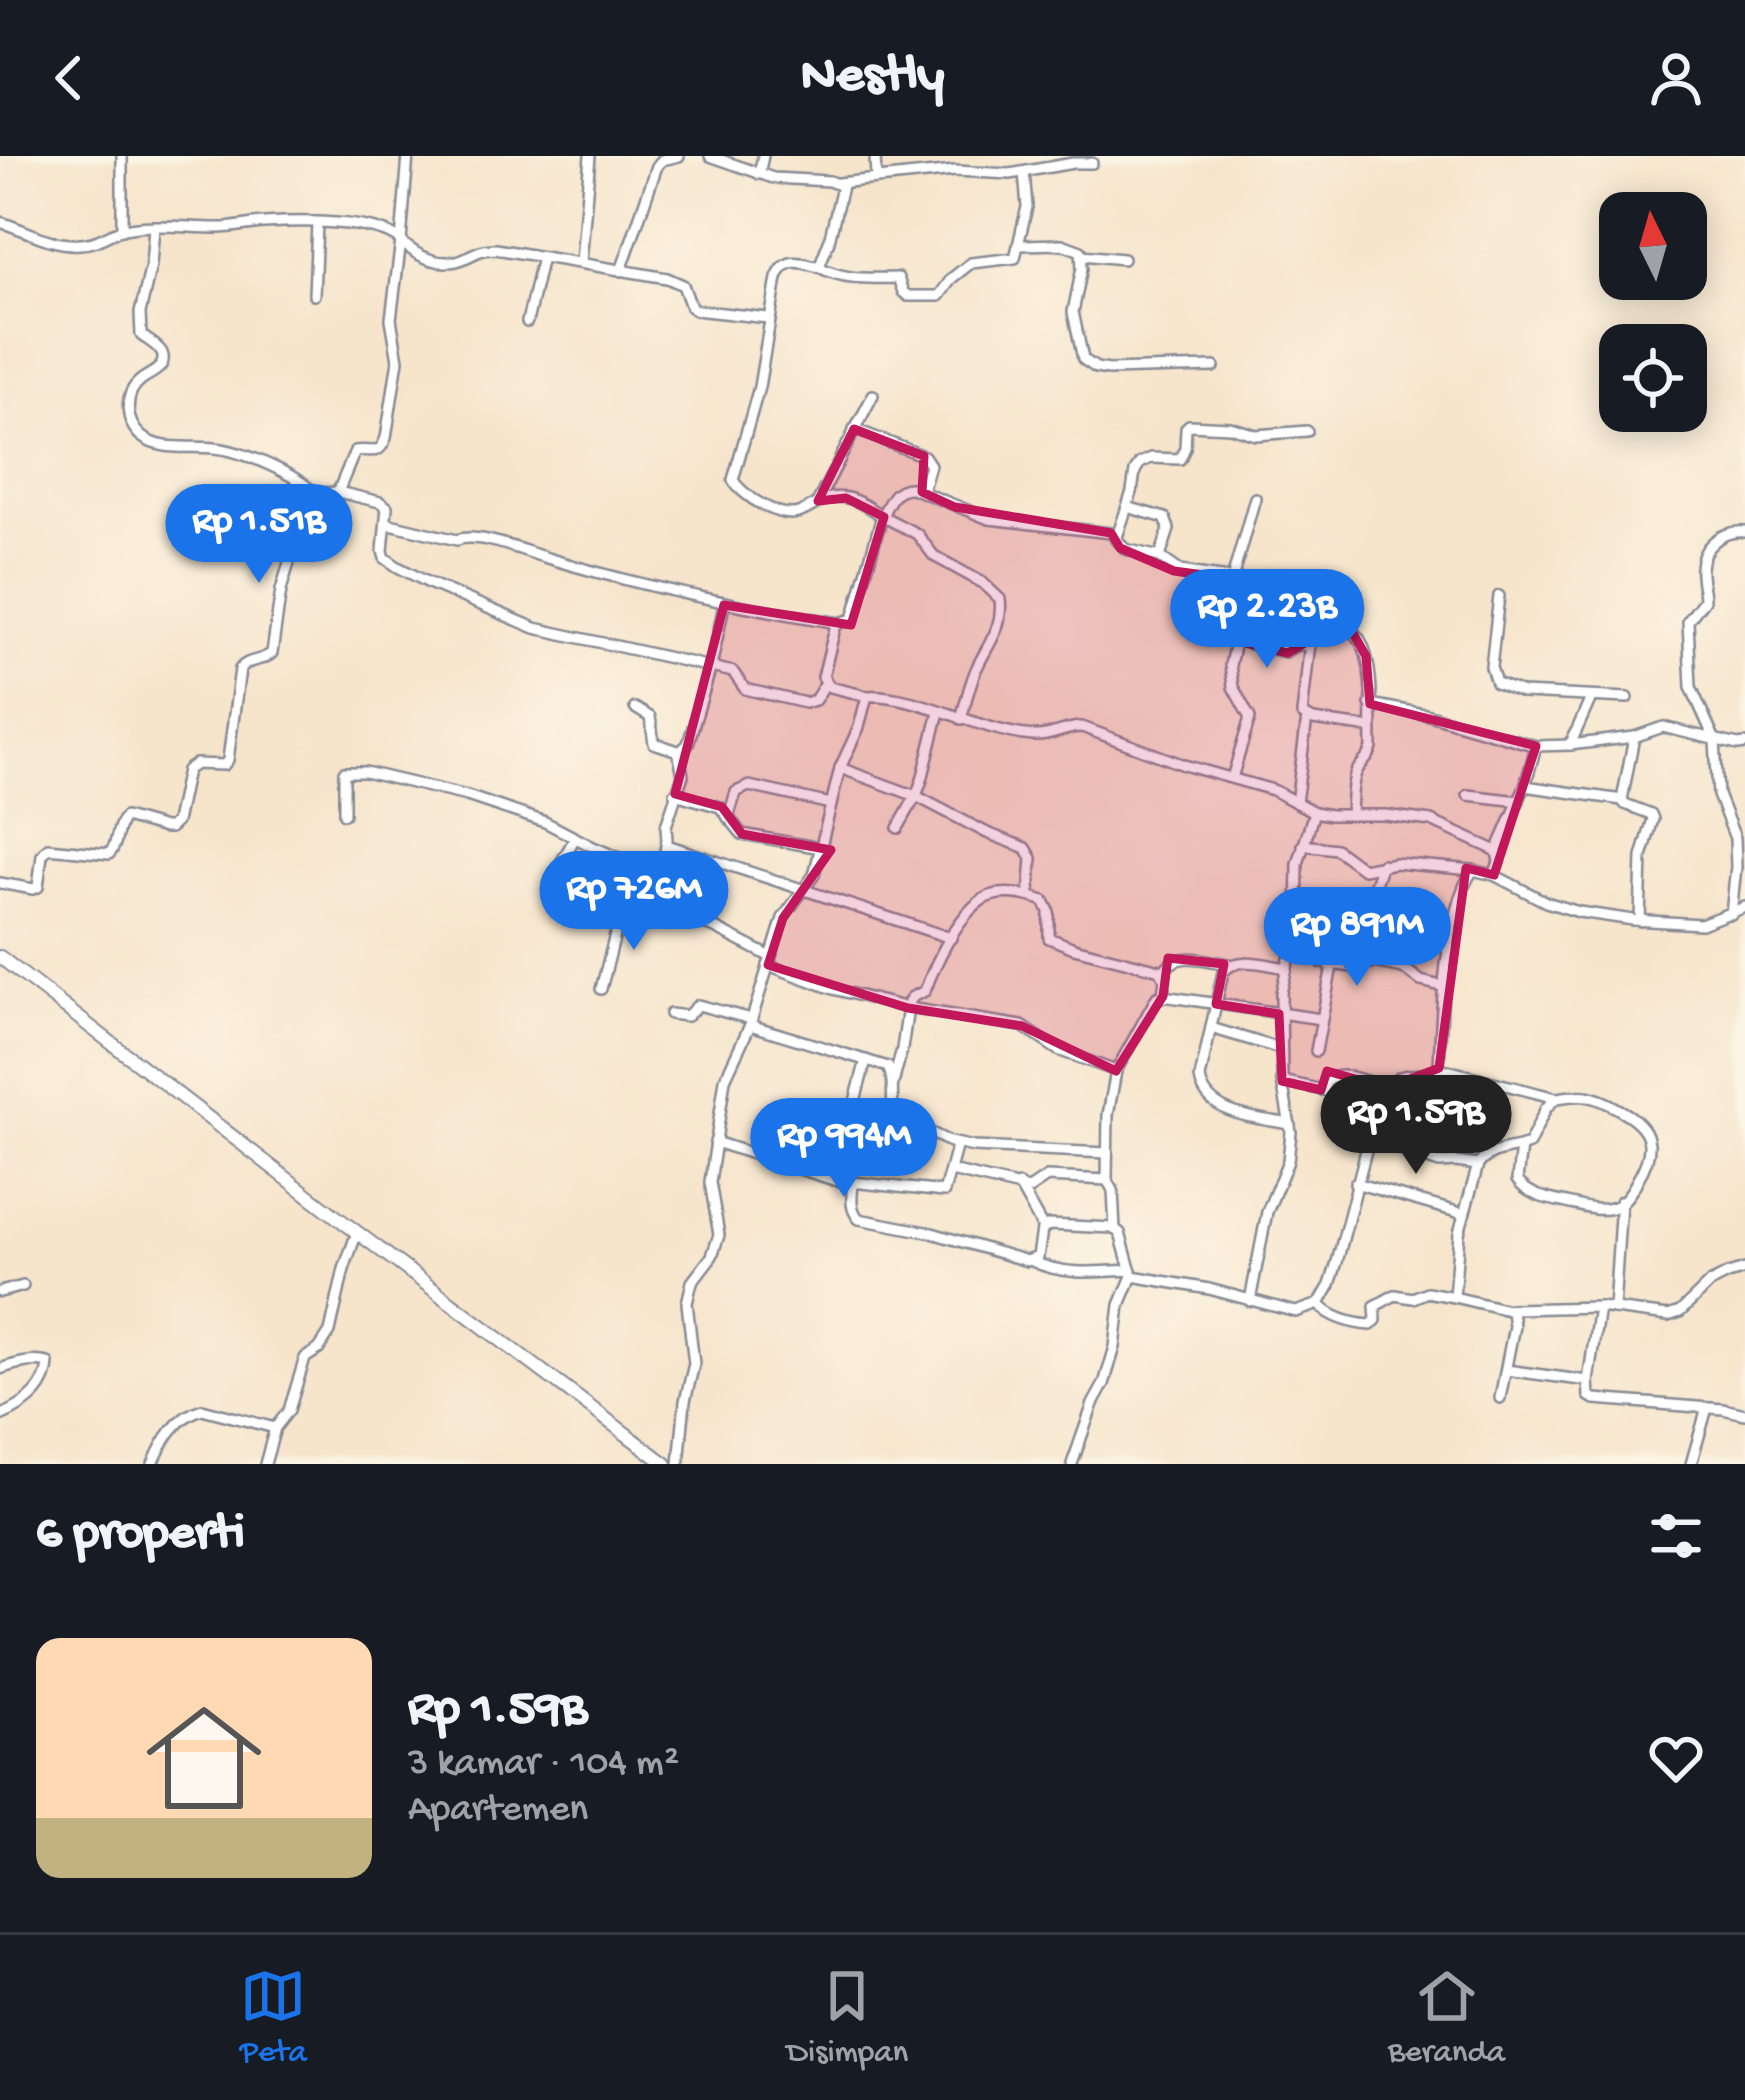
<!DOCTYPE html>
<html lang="id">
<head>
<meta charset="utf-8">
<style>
  body { margin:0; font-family:"Gochi Hand",sans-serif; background:#242831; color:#f1f3f6; height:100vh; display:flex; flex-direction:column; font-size:45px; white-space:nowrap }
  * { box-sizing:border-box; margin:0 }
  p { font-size:39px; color:#9ea1a6 }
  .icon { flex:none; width:66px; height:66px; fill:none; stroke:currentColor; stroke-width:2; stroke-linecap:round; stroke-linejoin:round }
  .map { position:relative; height:1308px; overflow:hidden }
  .drawer { display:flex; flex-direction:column; background:#171b24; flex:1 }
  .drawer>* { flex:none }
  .needle { width:78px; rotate:355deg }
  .fabs { position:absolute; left:1599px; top:36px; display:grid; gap:24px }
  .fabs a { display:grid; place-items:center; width:108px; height:108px; border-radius:24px; background:#171b24; box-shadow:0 6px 30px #0003; font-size:60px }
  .price { position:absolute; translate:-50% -102px; padding:0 27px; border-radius:42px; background:#1a73e8; color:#fff; font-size:39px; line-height:78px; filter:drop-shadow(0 3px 6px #0008) }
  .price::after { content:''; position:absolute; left:50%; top:72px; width:36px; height:27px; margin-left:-18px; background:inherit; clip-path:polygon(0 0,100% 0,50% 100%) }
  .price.selected { background:#222; color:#fff }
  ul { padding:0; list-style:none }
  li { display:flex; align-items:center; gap:36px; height:300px; padding:0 36px }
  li+li { border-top:3px solid #363941 }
  li span { display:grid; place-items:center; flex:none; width:336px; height:240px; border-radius:24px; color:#555 }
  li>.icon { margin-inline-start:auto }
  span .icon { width:144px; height:144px; fill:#fffc; stroke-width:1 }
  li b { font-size:51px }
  h2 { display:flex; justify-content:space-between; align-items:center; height:144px; padding:0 36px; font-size:51px }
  header { display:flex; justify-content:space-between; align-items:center; height:156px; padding:0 36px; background:#171b24; font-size:54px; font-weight:700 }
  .dock { display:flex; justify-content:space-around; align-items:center; height:168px; border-top:3px solid #363941; background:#171b24; font-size:33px; color:#9ea1a6 }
  .dock a { display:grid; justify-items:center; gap:6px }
  .dock .selected { color:#1a73e8 }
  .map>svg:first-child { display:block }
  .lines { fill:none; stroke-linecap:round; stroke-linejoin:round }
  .minor-casing { stroke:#888a94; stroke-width:14 }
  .secondary-casing { stroke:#888a94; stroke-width:16 }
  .minor { stroke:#fff; stroke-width:9 }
  .secondary { stroke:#fff; stroke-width:12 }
  .marked { fill:#c2185b; fill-opacity:0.2; stroke:#c2185b; stroke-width:9; stroke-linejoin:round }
</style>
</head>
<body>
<header><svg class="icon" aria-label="back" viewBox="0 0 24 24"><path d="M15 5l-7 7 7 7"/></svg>Nestly<svg class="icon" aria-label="person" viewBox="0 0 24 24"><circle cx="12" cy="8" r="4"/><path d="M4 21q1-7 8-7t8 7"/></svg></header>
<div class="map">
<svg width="1745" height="1308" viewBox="0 0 1745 1308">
  <rect width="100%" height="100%" fill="#fcf5e5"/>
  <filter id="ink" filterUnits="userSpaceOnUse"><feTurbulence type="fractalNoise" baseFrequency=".00833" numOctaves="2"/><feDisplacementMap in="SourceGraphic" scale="24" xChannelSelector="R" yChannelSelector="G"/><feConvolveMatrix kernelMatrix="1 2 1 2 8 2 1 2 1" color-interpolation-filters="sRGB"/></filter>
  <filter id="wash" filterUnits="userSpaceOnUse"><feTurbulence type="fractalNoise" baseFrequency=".004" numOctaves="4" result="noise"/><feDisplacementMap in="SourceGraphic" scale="48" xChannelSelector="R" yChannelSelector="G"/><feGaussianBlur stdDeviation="2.7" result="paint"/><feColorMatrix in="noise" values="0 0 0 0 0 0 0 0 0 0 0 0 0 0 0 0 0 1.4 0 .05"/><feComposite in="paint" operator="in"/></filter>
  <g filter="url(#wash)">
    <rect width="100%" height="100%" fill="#f6e4cb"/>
  </g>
  <g filter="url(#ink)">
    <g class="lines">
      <g class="minor-casing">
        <g id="minor">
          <path d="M 710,0 L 773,22 L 829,25 L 842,30 L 829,85 L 819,111 C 799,106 786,100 777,122 L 759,231 L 733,324 C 742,340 782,365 801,356 C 818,349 824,338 847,342 C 859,344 872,354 882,360 L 853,463 L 839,467 L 835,472 L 823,521 L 830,531 L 867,540"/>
          <polyline points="875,0 876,23"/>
          <polyline points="759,18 763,0"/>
          <polyline points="838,27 955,15 1010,18 1073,7 1092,7"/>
          <path d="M 0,66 C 27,74 51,90 80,88 C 97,88 109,77 124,73 C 155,67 187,72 218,72 C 233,72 249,68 264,67 C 297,65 377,63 401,85 L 408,0"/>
          <path d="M 154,71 L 151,109 L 140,157 L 141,179 C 147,184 159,190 162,197 C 168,212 150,217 141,224 C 123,238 125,267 142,281 C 161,296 193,289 215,292 C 244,295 295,318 316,338"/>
          <polyline points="122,74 122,0"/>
          <polyline points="1020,89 1062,88 1081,95 1082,112 1073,156 1083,203 1096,212 1109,214 1214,211"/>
          <polyline points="1082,99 1123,103"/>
          <polyline points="581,106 590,0"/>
          <path d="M 819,111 C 846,125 869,122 898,122 L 903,136 L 908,140 L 939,140 L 952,122 L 971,107 L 1015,102 L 1027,51 L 1024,16"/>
          <polyline points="621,115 657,10 662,4 679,0"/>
          <polyline points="314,139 317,68"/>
          <path d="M 768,162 L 695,154 L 691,151 L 683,129 L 667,122 L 496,93 C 483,93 479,95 467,101 C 444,113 418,102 401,85 L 391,163 L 398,204 L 386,282 C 378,302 371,292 355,295 L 338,336 L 380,346 L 387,351 L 383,395 L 385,402 L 398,411 L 429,427 L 535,472 L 733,516 L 745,533 L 805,547 L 815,544 L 825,528"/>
          <polyline points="527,166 542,101"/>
          <polyline points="854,273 924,300 930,309 922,336"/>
          <polyline points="818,345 873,239"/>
          <polyline points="1127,351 1165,362 1169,373 1160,401"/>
          <path d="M 386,367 L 457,384 C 478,376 524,395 547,402 C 643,431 740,451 839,467"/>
          <polyline points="1116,384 1132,336 1135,315 1140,307 1151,302 1180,303 1185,292 1186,272 1189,269 1230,271 1256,279 1307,275"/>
          <polyline points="1232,423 1255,342"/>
          <polyline points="1248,425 1293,427 1311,431 1314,451 1302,558 1313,564 1371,572"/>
          <polyline points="1499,440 1491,511 1496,527 1522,537 1628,542"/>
          <path d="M 1241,454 C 1267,457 1342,460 1358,481 C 1375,503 1371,564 1372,592 C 1369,604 1360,607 1356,617 C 1351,629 1352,646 1351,659"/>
          <polyline points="1234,484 1285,496 1297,489 1309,489"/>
          <polyline points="1370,548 1429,559 1536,590 1570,589 1634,581 1663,571 1738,589 1745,588"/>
          <polyline points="635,552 650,561 654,587 678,595 683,619 666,670 667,684 664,701 646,754"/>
          <path d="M 961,563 C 965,548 969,531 975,516 C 986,490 1004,473 1000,443 L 983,427 L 934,400 L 917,378 L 882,360 C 889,346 894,331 912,332 L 989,363 L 1111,377 L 1125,393 L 1160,401 L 1180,415 L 1248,425 L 1230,509 L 1233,531 L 1250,562 L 1232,622"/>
          <polyline points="1634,581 1622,644 1625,648 1651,658 1653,663 1642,701 1640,765"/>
          <polyline points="1570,589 1591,542"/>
          <polyline points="679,597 688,588 711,511 724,449"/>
          <polyline points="840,612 916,640 987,677 1026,692 1032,702 1029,740"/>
          <polyline points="1525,630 1622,644"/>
          <polyline points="675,638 720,651 742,678 821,692"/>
          <polyline points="1468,639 1519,645"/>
          <polyline points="1296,647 1307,562"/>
          <polyline points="344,658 344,616 365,616 467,640 545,666 593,691 658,718"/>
          <polyline points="728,662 736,636 749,630 831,648"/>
          <polyline points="898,672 916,640 922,624 939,556"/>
          <polyline points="575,682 559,710 563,723 617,747 713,771 771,801"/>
          <polyline points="667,689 951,782"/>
          <polyline points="1303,689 1336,693 1363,713 1395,707 1473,714"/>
          <polyline points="1497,695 1525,630 1536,590"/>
          <polyline points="1382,708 1369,745 1371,761 1384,769 1450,793"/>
          <path d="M 0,727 L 33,733 L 38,731 L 42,699 L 48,692 L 109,698 C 119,688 115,672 125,661 L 164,672 L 170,672 L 176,666 L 187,614 L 196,608 L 224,609 L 228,604 L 240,513 C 248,502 263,506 272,497 L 281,434 L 308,342 L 320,337 L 338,336"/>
          <path d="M 1731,758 L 1736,711 L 1735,682 L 1718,639 L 1715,584 L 1691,531 L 1688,465 L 1704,444 C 1704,434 1700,423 1701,412 C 1702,389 1723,374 1745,376"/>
          <polyline points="1297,769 1314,770 1320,775 1316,801 1321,807 1353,811 1374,806 1403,812 1421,825 1445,831"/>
          <polyline points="768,809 833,833 908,852 1022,870 1058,894 1116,915"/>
          <path d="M 1287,812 C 1266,809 1237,799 1223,816 L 1200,922 C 1206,960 1259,962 1290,968"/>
          <path d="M 1163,816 C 1177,793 1206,805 1229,808"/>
          <polyline points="601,833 623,748"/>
          <polyline points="670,858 687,860 698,849 751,863"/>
          <path d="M 750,869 L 888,911 C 896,927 890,946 894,964 L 921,972 L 950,986 L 974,991 L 1107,997"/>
          <polyline points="1211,872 1281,893"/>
          <polyline points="1316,895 1332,810"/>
          <polyline points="1439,912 1556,942"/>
          <polyline points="1282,925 1381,947 1369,983 1439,1007 1456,1006 1478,1009"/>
          <path d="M 893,928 L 902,893 L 909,845 L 912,841 L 925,835 C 935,808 955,765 979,746 C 997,732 1025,738 1044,745 L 1049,755 L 1049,782 L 1074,792 L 1160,814 L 1165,822 L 1163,840"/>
          <path d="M 1321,934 C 1333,907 1365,926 1387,932"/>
          <path d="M 1381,947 C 1395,913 1402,921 1434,917 L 1439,912 C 1441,861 1444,755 1473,714 L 1494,719"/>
          <polyline points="853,953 894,964"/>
          <polyline points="715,986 834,1024 866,904"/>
          <polyline points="951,1015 1029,1033 1047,1021 1107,1024 1108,959 1116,915 1157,841 1170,841 1321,863"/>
          <polyline points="834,1024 944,1036 957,988"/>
          <polyline points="1107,1024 1113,1034 1115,1074"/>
          <path d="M 853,1027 C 852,1040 849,1052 859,1063 L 932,1077 L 1027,1105 L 1038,1101 L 1042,1074 L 1049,1069 L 1113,1072 L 1120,1077 L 1132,1120 L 1120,1149 L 1115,1191 L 1104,1228 L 1093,1248 L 1072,1308"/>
          <polyline points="1355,1027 1464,1058"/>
          <polyline points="1019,1029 1043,1072"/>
          <path d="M 1032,1105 C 1063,1120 1098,1116 1131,1114"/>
          <polyline points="1132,1120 1209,1133 1296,1156 1319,1148 1330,1129 1337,1106 1369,983"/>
          <polyline points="0,1136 23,1130"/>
          <polyline points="1454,1141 1512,1155 1514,1170 1500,1242"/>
          <polyline points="1250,1145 1267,1056 1288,1005 1291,976 1282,925 1281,837 1297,769 1298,708 1314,656"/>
          <path d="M 1319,1148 C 1330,1162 1354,1168 1371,1169 L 1376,1164 L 1375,1150 L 1395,1139 L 1413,1142 L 1427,1136 L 1454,1141 L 1459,1077 L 1478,1009 C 1491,992 1510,995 1529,988 L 1546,952 L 1556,942 C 1565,941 1576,939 1585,940 C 1596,941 1610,948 1620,954 C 1652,971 1657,991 1638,1023 C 1633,1033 1624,1047 1614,1051 C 1600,1057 1580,1050 1567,1047 C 1548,1043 1528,1040 1517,1024 L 1521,991"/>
          <polyline points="1599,1151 1588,1225 1589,1240 1595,1243 1723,1253 1745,1258"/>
          <polyline points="1510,1153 1599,1151 1668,1160 1680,1156 1710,1127 1728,1118 1745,1113"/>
          <polyline points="1614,1153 1621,1045"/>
          <path d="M 0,1213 C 15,1208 32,1203 48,1207 C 47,1234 24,1250 0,1260"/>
          <polyline points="1506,1214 1588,1225"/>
          <path d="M 153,1308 C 163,1284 176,1261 202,1253 L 275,1272"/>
          <polyline points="265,1308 275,1272 289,1254 305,1202 319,1193 330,1176 344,1113 357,1076"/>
          <path d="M 679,1308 L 685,1245 L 694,1208 L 687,1147 L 692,1126 L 712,1100 L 719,1079 L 710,1026 L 725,923 L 750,869 L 783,762 L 814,719 L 840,612 L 859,571 L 867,540 C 917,537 981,577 1035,580 C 1052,581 1065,571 1082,571 L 1184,609 L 1273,634 L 1314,656 L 1330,659 L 1385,659 L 1431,665 L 1497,695 L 1499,706 L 1494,719 L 1546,746 L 1579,756 L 1633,764 L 1701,768 L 1745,751"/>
          <polyline points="1691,1308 1707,1252"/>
        </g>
      </g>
      <g class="secondary-casing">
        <polyline id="secondary" points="0,801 338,1062 666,1308"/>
      </g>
      <use href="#minor" class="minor"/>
      <use href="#secondary" class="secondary"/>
    </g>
  </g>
  <path class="marked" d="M 854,273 L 924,300 L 922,336 L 955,351 L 1111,377 L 1120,392 L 1174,415 L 1248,425 L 1234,484 L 1288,497 L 1310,484 L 1312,462 L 1351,474 L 1366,500 L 1370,548 L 1536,590 L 1494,719 L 1466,712 L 1439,912 L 1387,932 L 1327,915 L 1321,934 L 1282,925 L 1279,858 L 1216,848 L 1224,808 L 1168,802 L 1163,840 L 1116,915 L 1022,870 L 908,852 L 768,809 L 783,762 L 831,694 L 742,678 L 722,651 L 675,638 L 724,449 L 851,469 L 884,361 L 846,342 L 818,345 Z"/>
</svg>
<div class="fabs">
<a><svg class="needle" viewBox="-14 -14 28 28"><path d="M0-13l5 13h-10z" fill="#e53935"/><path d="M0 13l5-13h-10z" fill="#9ea1a6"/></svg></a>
<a><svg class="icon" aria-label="locate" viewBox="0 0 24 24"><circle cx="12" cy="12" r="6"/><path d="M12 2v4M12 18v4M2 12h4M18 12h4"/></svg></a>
</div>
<b class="price" style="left:259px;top:430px">Rp 1.51B</b>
<b class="price" style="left:1267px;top:515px">Rp 2.23B</b>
<b class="price" style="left:634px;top:797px">Rp 726M</b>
<b class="price" style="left:1357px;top:833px">Rp 891M</b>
<b class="price selected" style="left:1416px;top:1021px">Rp 1.59B</b>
<b class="price" style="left:844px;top:1044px">Rp 994M</b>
</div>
<section class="drawer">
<h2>6 properti<svg class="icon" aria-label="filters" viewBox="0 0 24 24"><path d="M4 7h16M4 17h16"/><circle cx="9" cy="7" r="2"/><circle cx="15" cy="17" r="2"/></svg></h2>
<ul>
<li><span style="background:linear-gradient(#ffd9b3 75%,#c2b280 0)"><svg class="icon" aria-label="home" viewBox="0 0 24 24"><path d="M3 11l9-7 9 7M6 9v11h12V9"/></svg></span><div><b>Rp 1.59B</b><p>3 kamar · 104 m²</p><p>Apartemen</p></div><svg class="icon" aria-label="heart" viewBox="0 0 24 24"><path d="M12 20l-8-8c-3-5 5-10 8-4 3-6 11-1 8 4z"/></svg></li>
</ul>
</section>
<nav class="dock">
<a class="selected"><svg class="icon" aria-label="map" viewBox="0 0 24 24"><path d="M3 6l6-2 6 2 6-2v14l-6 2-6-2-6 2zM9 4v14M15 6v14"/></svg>Peta</a>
<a><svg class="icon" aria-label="saved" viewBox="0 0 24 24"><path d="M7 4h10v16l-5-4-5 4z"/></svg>Disimpan</a>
<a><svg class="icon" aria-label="home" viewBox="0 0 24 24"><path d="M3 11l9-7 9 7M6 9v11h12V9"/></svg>Beranda</a>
</nav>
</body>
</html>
